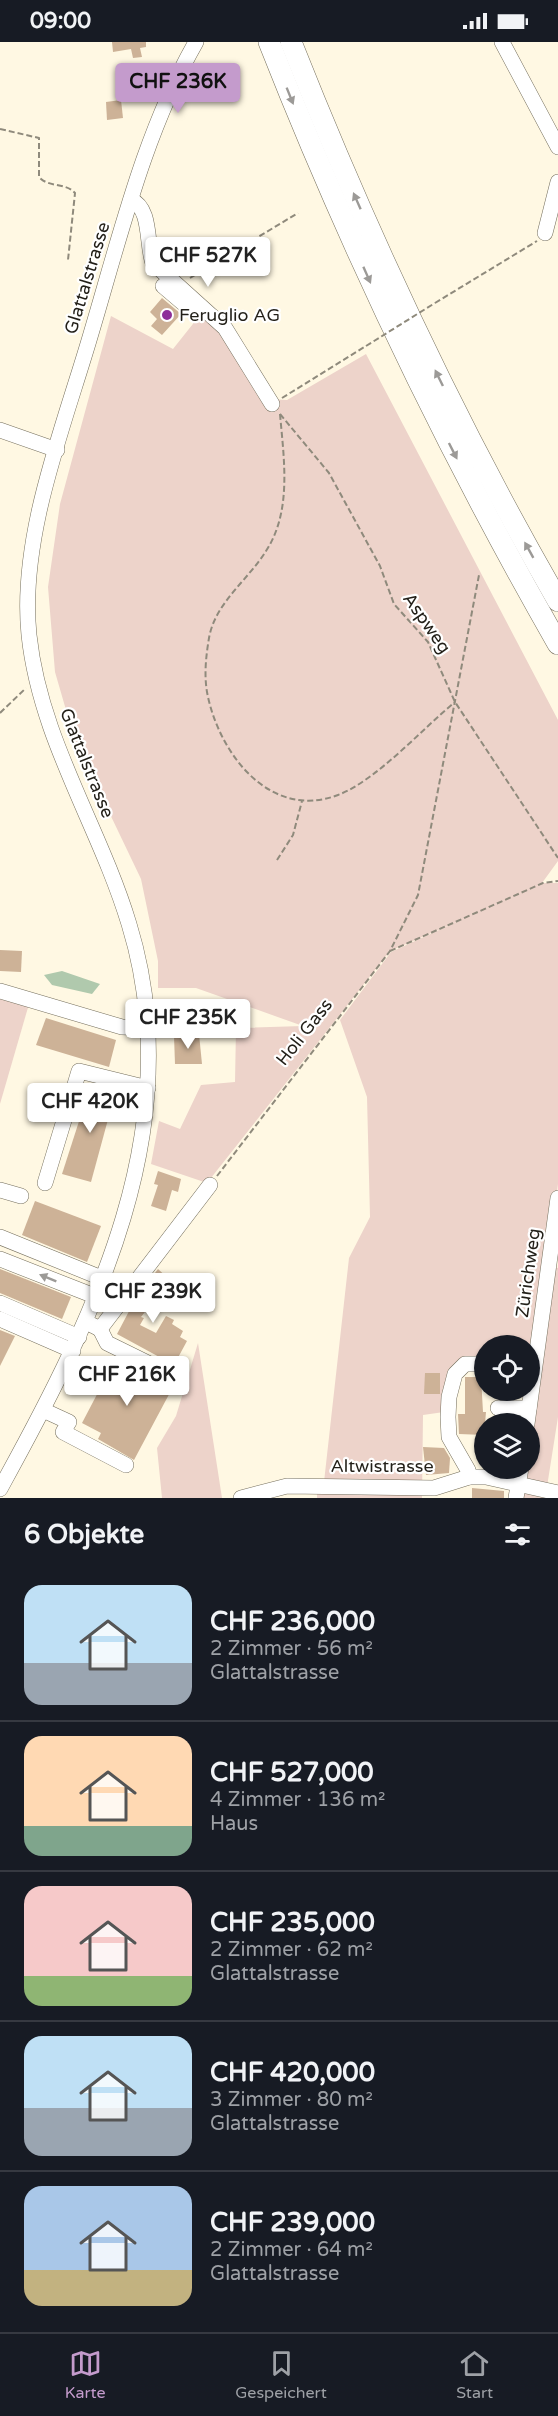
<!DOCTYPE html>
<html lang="de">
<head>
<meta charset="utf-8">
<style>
  body { margin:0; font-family:"Varela Round",sans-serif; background:#20242c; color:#f1f3f6; height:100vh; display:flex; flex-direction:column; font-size:22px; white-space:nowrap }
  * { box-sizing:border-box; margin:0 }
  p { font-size:20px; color:#9ea1a6 }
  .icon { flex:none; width:33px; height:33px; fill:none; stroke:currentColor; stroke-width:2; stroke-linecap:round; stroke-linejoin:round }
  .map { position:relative; height:1456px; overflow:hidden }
  .side { display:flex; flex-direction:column; background:#171b24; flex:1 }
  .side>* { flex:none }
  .tools { position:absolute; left:474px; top:1293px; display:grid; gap:12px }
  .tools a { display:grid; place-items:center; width:66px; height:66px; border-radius:50%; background:#171b24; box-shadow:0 2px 4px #0004; font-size:30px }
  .price { position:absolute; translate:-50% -51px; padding:0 14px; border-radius:6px; background:#fff; color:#222; font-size:20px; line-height:39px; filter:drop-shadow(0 2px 3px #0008) }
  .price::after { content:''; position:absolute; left:50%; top:36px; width:18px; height:14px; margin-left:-9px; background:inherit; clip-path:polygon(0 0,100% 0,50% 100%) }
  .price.current { background:#c49bcc; color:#111 }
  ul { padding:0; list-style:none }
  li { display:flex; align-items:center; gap:18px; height:150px; padding:0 24px }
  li+li { border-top:2px solid #363941 }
  li span { display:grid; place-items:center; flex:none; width:168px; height:120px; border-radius:18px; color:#555 }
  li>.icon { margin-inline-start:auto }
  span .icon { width:72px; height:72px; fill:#fffc; stroke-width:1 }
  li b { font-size:26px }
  h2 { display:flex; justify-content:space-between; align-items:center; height:72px; padding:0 24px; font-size:26px }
  .status { display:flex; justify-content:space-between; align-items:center; height:42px; padding:0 30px; background:#171b24; direction:ltr }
  .status svg { height:16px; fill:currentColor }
  .dock { display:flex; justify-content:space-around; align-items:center; height:84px; border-top:2px solid #363941; background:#171b24; font-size:16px; color:#9ea1a6 }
  .dock a { display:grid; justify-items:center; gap:3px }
  .dock .current { color:#c49bcc }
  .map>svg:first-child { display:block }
  .green { fill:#edd3ca }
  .water { fill:#b0c9ad }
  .building { fill:#cdb297 }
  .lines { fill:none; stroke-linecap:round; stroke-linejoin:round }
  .minor-casing { stroke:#756f5d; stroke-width:16 }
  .highway-casing { stroke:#756f5d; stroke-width:22 }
  .path { stroke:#8f8a7c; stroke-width:2; stroke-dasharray:6 3; stroke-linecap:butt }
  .minor { stroke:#fff; stroke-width:15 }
  .highway { stroke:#fff; stroke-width:21 }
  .path-bridge { stroke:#8f8a7c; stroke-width:2; stroke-dasharray:6 3; stroke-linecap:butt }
  .oneway { fill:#9c9a97 }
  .poi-dot { fill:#8e2f99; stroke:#fff; stroke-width:2 }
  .labels { text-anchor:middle; stroke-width:4.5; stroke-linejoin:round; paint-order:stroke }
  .street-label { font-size:18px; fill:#221f18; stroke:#fff }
  .poi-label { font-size:18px; fill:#221f18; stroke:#fff; text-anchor:start }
</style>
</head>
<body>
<div class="status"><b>09:00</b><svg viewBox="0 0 49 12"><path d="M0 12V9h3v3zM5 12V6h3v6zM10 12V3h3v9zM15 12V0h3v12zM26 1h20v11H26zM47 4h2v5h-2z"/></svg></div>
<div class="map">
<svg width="558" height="1456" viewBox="0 0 558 1456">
  <rect width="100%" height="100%" fill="#fff8e3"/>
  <g class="green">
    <polygon points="204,268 266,357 287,358 366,312 558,678 558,819 542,841 558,841 558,1142 546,1224 558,1226 558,1375 546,1451 553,1456 508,1456 513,1427 530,1426 530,1304 484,1304 484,1327 455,1326 444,1370 423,1373 422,1456 317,1456 317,1450 323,1449 349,1216 370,1175 367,1055 340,978 391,910 461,878 390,909 207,1141 151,1122 159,1079 180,1087 201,1043 235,1040 236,986 303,984 196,946 158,946 158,919 141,837 75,699 55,630 48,545 60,462 111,274 173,307"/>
    <polygon points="0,953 29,962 0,1062"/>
    <polygon points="198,1301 222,1456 162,1456 157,1406 176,1374"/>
  </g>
  <polygon class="water" points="62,929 100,942 92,952 52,943 44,933"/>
  <g class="building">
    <polygon points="112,0 146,0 146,5 140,6 142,15 133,16 131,7 113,10"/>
    <polygon points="121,58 123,76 107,78 106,60"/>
    <polygon points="162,256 181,272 162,293 151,284 157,277 150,270"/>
    <polygon points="0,908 22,909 21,930 0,929"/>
    <polygon points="46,976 116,998 109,1025 36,1003"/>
    <polygon points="199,992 202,1022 175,1022 174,994"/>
    <polygon points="91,1042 116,1048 91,1140 62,1132"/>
    <polygon points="158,1129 181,1137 178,1150 172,1148 166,1169 151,1164 158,1143 154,1142"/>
    <polygon points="35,1159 101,1184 87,1220 22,1193"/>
    <polygon points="0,1227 71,1255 62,1277 0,1251"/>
    <polygon points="158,1227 170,1238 141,1275 144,1276 140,1283 156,1291 166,1274 174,1278 172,1282 183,1289 180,1295 187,1299 174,1323 117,1292 136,1256"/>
    <polygon points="0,1288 15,1294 0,1324"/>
    <polygon points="111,1316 132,1327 133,1325 174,1343 134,1418 98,1397 101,1391 82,1381 104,1339 100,1336"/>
    <polygon points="425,1331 440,1331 440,1352 424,1352"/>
    <polygon points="465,1335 481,1335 483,1370 486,1370 484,1393 459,1392 458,1372 465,1372"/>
    <polygon points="423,1405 444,1406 450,1416 449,1431 426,1433"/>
    <polygon points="472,1446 504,1449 504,1456 472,1456"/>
  </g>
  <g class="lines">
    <g class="minor-casing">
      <g id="minor">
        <polyline points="502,0 558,105"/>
        <path d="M 131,158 C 152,166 146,203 153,221 L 225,286 L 272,362"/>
        <polyline points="545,191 558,140"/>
        <polyline points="163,244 190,267"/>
        <polyline points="0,388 57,408"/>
        <polyline points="0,949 122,985 147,986"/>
        <polyline points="45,1141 79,1029 148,1046"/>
        <polyline points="0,1148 21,1154"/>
        <polyline points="0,1195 104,1237"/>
        <polyline points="0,1217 97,1255"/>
        <polyline points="0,1261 79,1295"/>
        <polyline points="0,1277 73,1309"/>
        <polyline points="86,1280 100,1287 210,1143"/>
        <polyline points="100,1287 107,1301 166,1330"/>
        <polyline points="498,1366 529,1366"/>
        <polyline points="43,1368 69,1380 63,1390 126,1423"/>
        <polyline points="527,1382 558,1156"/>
        <polyline points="469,1435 468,1428 449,1395 448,1375 449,1355 455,1332 465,1322 484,1322"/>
        <path d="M 0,1447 C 95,1275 191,1083 129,882 C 99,783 40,697 29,593 C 19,496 63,387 90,295 C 120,195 144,91 196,0"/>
        <polyline points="241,1456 287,1444 434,1446 469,1435 486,1435 558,1451"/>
        <polyline points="516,1456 521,1426"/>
      </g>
    </g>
    <g class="highway-casing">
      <g id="highway">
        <path d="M 269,0 C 351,208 447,408 558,602"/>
        <path d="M 291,0 C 367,192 455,380 558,559"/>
      </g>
    </g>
    <g class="path">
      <path d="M 0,87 L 39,96 L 39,135 C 49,146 65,140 75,151 L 68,218"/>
      <polyline points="190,236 298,171"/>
      <polyline points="435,261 537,199"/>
      <polyline points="282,356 366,304"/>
      <polyline points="280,372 329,431 380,524 394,562 428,600 455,660 558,816"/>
      <path d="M 280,372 C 284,418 292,469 266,509 C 248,538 215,561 209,596 C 206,614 204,632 207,650 C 218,710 269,779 338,753 C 377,738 422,687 455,660"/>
      <polyline points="0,671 26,646"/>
      <polyline points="277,818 293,793 302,759"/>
      <polyline points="390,909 543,841 558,839"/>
      <polyline points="217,1134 390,909 418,853 479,533"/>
    </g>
    <use href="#minor" class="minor"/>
    <use href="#highway" class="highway"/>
    <polyline class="path-bridge" points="366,304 435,261"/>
  </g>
  <defs><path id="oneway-solid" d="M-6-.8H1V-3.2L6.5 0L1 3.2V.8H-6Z" transform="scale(1.5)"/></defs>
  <g class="oneway">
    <use href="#oneway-solid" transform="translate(290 54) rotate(68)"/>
    <use href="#oneway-solid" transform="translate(357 159) rotate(-114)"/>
    <use href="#oneway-solid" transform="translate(367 233) rotate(66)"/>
    <use href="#oneway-solid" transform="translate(439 336) rotate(-116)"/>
    <use href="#oneway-solid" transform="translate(453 409) rotate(63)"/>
    <use href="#oneway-solid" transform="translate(529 508) rotate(-119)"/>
    <use href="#oneway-solid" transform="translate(48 1236) rotate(-158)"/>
  </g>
  <circle class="poi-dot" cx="167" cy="273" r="6"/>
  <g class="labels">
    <g class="street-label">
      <text transform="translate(87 236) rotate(-73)" y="6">Glattalstrasse</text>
      <text transform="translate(427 581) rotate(55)" y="6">Aspweg</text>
      <text transform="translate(87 721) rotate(68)" y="6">Glattalstrasse</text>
      <text transform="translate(304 990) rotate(-52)" y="6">Holi Gass</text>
      <text transform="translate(528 1231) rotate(-82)" y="6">Zürichweg</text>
      <text x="382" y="1430">Altwistrasse</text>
    </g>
    <g class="poi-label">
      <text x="179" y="279">Feruglio AG</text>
    </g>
  </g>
</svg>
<div class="tools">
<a><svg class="icon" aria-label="locate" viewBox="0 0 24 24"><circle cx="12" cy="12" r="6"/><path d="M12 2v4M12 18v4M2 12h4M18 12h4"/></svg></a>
<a><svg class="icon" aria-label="layers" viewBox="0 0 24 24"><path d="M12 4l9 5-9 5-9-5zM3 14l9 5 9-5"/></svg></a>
</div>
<b class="price current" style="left:178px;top:72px">CHF 236K</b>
<b class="price" style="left:208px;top:246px">CHF 527K</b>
<b class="price" style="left:188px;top:1008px">CHF 235K</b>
<b class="price" style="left:90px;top:1092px">CHF 420K</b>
<b class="price" style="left:153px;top:1282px">CHF 239K</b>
<b class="price" style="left:127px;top:1365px">CHF 216K</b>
</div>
<section class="side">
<h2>6 Objekte<svg class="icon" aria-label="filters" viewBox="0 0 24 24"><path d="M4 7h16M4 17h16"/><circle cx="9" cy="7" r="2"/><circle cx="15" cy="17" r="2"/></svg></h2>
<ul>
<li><span style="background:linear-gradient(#bfe0f5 65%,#9aa5b1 0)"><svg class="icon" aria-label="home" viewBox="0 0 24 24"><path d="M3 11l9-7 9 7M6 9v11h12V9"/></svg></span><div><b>CHF 236,000</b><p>2 Zimmer · 56 m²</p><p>Glattalstrasse</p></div></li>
<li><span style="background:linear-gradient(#ffd9b3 75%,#7fa58c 0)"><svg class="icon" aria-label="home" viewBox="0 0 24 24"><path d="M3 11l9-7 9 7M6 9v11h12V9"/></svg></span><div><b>CHF 527,000</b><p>4 Zimmer · 136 m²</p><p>Haus</p></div></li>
<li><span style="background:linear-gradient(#f6c9c9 75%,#8fb573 0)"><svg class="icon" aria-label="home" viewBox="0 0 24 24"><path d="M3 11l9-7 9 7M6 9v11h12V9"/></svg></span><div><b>CHF 235,000</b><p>2 Zimmer · 62 m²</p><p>Glattalstrasse</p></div></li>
<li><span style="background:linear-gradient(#bfe0f5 60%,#9aa5b1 0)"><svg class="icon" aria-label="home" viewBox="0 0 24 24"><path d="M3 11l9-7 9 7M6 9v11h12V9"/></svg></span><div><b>CHF 420,000</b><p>3 Zimmer · 80 m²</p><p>Glattalstrasse</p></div></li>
<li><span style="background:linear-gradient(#a9c7e8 70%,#c2b280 0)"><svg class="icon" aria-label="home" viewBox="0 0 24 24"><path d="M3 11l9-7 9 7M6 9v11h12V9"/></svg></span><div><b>CHF 239,000</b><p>2 Zimmer · 64 m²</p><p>Glattalstrasse</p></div></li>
</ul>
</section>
<nav class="dock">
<a class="current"><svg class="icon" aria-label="map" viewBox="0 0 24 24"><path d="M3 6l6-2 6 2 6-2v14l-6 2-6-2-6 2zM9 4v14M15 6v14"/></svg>Karte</a>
<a><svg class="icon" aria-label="saved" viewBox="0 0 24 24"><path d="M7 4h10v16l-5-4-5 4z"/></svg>Gespeichert</a>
<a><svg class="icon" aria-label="home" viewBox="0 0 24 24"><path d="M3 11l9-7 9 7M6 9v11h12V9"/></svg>Start</a>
</nav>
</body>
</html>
